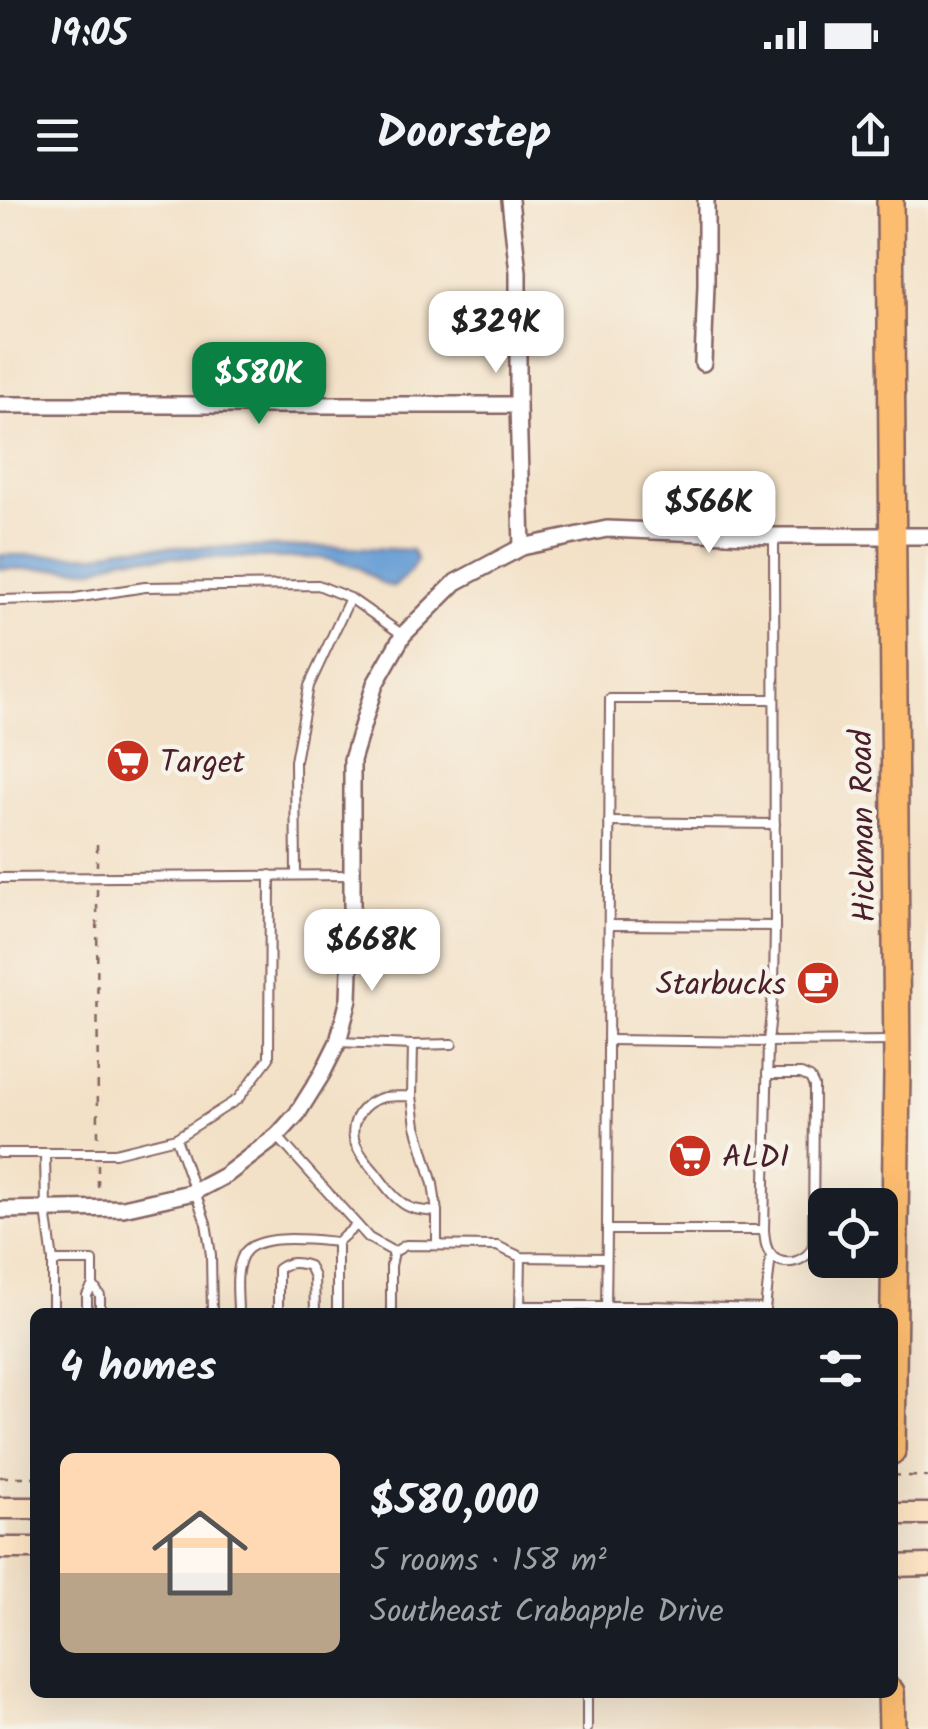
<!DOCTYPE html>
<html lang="en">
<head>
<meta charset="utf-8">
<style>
  body { margin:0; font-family:Kalam,sans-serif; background:#242831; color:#f1f3f6; height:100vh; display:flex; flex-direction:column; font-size:38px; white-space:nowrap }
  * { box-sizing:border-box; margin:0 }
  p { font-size:32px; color:#9ea1a6 }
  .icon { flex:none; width:55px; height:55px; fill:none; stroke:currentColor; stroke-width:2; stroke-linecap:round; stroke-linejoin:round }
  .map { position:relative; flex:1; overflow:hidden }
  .panel { position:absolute; left:30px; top:1108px; width:868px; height:390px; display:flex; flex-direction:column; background:#171b24; border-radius:15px; box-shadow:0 10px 40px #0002 }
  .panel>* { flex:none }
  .tools { position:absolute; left:808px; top:988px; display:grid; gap:20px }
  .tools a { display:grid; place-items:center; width:90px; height:90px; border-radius:15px; background:#171b24; box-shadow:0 10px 40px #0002; font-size:50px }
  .price { position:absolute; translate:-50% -85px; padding:0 22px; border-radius:20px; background:#fff; color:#222; font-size:32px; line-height:65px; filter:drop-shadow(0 2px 5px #0008) }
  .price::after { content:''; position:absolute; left:50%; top:60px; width:30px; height:22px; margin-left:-15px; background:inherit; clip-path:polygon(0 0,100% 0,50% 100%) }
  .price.on { background:#0b8043; color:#fff }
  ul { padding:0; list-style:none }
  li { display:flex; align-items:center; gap:30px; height:250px; padding:0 30px }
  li+li { border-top:2px solid #363941 }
  li span { display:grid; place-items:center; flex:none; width:280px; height:200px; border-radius:15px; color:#555 }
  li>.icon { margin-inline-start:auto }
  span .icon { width:120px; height:120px; fill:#fffc; stroke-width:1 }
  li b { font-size:42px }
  h2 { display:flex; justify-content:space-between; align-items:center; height:120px; padding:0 30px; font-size:42px }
  .status { display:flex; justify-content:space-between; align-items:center; height:70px; padding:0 50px; background:#171b24; direction:ltr }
  .status svg { height:28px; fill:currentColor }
  header { display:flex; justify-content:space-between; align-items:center; height:130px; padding:0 30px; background:#171b24; font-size:45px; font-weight:700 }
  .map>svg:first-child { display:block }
  .water { fill:#669dd4; stroke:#585e80; stroke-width:2.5 }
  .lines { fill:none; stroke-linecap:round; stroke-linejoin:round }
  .service-casing { stroke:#856362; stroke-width:12 }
  .minor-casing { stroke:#856362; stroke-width:20 }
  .secondary-casing { stroke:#856362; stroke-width:25 }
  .trunk-casing { stroke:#856362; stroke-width:30 }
  .path { stroke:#856362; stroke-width:2.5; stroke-dasharray:8 8; stroke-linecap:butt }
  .service { stroke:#fff; stroke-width:8 }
  .minor { stroke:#fff; stroke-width:15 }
  .secondary { stroke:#fee5c5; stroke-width:20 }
  .trunk { stroke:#fcbd6f; stroke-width:25 }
  .labels { text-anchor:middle; stroke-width:9; stroke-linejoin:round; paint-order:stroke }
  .poi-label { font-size:32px; fill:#4a1f2b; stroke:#f7f3e8; text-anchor:start }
  .street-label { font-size:32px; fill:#4a1f2b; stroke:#f7f3e8 }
</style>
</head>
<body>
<div class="status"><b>19:05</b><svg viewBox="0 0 49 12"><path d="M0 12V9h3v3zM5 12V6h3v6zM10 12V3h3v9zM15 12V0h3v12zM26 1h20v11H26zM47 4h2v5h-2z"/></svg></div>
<header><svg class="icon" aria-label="menu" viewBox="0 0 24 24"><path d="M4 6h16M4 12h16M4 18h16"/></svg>Doorstep<svg class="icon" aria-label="share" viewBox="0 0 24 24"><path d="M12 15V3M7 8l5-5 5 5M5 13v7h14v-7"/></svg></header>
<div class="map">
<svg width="928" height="1529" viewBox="0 0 928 1529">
  <rect width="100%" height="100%" fill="#f7f3e8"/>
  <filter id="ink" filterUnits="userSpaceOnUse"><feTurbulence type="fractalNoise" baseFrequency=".01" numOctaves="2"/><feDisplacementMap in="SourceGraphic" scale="20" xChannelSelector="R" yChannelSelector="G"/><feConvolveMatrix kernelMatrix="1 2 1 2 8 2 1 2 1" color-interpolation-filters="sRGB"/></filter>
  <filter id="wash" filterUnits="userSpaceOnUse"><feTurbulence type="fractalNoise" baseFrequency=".0048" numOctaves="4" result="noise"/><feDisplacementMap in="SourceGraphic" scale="40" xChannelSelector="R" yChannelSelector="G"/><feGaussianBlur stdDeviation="2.25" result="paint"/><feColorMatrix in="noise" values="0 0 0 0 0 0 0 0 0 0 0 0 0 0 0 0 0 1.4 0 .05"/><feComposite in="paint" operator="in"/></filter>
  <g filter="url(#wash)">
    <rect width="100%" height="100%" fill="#f3e1c7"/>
    <polygon class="water" points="123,347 349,347 412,350 417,360 410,372 394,387 383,384 357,367 322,358 124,357 96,369 0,369 0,355 97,355"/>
  </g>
  <g filter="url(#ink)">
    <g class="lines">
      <g class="service-casing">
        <g id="service">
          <polyline points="0,400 75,398 145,387 318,385 350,398"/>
          <polyline points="609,622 775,624"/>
          <polyline points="296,675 295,561 309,486 350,398 403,435"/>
          <polyline points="0,678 352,675"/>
          <polyline points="609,725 775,726"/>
          <polyline points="609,840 768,842 774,785 775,726 774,336"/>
          <polyline points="338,842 413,845 452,844"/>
          <polyline points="413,845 412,896 416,926 433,984 437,1012 437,1045"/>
          <path d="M 412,896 C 402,897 390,895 381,898 C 363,903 350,920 354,939 C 357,951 367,963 375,972 C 384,984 394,999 407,1006 C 416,1011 427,1011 437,1012"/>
          <polyline points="277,936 369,1038 394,1052"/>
          <polyline points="176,938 206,1023 211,1055 212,1112"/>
          <polyline points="0,953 115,953 176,938 238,899 269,858 270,675"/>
          <polyline points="45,953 46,1010 53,1061 53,1112"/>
          <polyline points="607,1030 610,499 773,499"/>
          <path d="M 764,1030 C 765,1039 765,1048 771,1055 C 785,1069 808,1061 813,1045 L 814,886 L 810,878 L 801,874 L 767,874"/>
          <polyline points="53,1061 93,1061 93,1085 87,1095 87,1112"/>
          <polyline points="93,1085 100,1096 100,1112"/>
          <polyline points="520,1106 653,1106 765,1109"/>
          <polyline points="765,1110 771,1054"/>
          <path d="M 238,1112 C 238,1095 234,1072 243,1055 C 256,1032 314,1040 337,1042"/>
          <path d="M 278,1112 L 278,1069 C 289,1061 297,1062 309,1066 L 314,1077 L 315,1112"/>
          <polyline points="337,1112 337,1042 357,1025"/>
          <polyline points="391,1112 391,1066 394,1052 406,1045 497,1046 521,1057 606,1058"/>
          <polyline points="520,1112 521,1057"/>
          <polyline points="606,1112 607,1030 764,1030 768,842 895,841"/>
          <polyline points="587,1529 587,1492"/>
        </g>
      </g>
      <g class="minor-casing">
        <g id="minor">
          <polyline points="510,0 518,72 518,205 522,347"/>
          <polyline points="703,163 706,85 706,0"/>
          <polyline points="0,205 518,205"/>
          <polyline points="0,1010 123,1008 194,992 226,975 277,936 297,914 322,874 338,842 349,799 352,711 352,560 375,484 403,435 456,382 522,347 607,329 774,336 928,336"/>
        </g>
      </g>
      <g class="secondary-casing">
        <g id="secondary">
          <polyline points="0,1308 35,1308"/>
          <polyline points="892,1314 928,1314"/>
          <polyline points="0,1348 35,1348"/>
          <polyline points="892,1366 928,1365"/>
        </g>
      </g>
      <g class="trunk-casing">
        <g id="trunk">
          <polyline points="890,0 897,871 892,1251"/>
          <polyline points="891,1492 892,1529"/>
        </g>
      </g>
      <g class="path">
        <polyline points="97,644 97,666"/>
        <polyline points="97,689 98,941"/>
        <polyline points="98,964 98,987"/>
        <polyline points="892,1275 928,1277"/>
        <polyline points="0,1277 35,1277"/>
      </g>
      <use href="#service" class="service"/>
      <use href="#minor" class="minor"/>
      <use href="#secondary" class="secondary"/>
      <use href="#trunk" class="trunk"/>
    </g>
  </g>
  <defs>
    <g id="supermarket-disc" transform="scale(2.25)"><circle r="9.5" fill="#c8321e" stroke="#f7f3e8"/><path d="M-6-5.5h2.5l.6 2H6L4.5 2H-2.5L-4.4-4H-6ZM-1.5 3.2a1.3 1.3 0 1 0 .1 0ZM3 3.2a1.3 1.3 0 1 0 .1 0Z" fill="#fff"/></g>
    <g id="cafe-disc" transform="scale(2.25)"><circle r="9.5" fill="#c8321e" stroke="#f7f3e8"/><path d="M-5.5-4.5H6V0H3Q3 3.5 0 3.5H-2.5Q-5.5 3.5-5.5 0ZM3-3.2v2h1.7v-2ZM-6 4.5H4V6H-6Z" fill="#fff"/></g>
  </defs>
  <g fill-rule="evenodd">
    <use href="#supermarket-disc" x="128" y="561"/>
    <use href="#cafe-disc" x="818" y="783"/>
    <use href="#supermarket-disc" x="690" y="956"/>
  </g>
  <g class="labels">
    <g class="poi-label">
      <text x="160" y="572">Target</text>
      <text x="786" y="794" text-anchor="end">Starbucks</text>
      <text x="722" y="967">ALDI</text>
    </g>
    <g class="street-label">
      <text transform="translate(862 626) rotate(-91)" y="11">Hickman Road</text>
    </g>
  </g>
</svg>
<div class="tools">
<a><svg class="icon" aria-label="locate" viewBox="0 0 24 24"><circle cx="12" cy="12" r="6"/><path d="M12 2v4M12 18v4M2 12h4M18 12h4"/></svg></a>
</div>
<b class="price" style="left:496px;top:176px">$329K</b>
<b class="price on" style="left:259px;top:227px">$580K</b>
<b class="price" style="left:709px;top:356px">$566K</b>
<b class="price" style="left:372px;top:794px">$668K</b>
<section class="panel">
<h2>4 homes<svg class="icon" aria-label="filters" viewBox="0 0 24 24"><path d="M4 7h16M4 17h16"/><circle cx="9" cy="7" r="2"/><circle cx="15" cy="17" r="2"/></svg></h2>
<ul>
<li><span style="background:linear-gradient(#ffd9b3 60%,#b9a48a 0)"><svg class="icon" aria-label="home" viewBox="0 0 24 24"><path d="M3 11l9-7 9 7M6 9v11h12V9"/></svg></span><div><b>$580,000</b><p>5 rooms · 158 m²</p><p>Southeast Crabapple Drive</p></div></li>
</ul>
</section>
</div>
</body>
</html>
